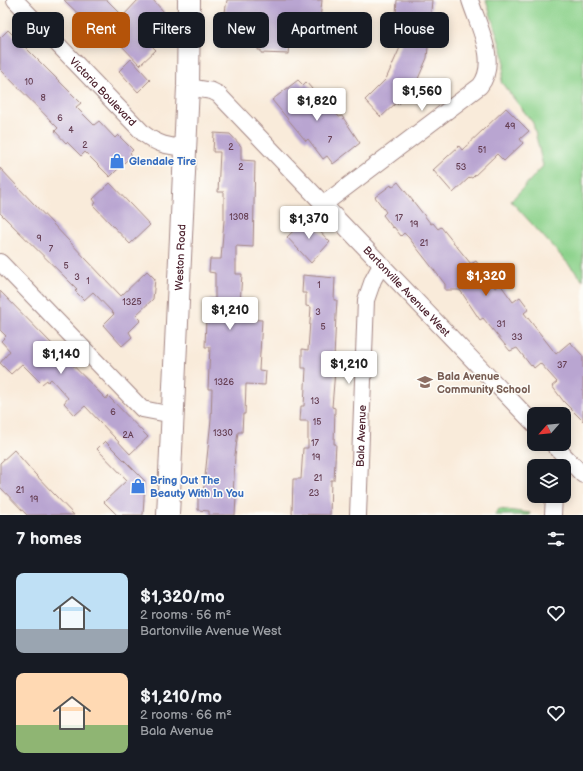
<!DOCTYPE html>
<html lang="en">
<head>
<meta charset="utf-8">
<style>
  body { margin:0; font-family:"Balsamiq Sans",sans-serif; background:#242831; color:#f1f3f6; height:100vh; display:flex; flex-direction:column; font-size:15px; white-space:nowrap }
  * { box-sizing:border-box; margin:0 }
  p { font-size:13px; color:#9ea1a6 }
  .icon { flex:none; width:22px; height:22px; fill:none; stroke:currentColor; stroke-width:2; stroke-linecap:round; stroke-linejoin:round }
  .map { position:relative; height:515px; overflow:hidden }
  .side { display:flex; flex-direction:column; background:#171b24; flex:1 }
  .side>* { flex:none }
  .guide { position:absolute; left:12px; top:12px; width:559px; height:36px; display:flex; gap:8px }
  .needle { width:26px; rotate:243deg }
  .buttons { position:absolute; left:527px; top:407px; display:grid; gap:8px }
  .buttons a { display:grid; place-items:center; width:44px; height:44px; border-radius:8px; background:#171b24; box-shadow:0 2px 10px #0003; font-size:20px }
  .price { position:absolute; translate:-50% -34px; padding:0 9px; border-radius:4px; background:#fff; color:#222; font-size:13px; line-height:26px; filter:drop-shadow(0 1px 2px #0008) }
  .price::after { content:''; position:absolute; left:50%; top:24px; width:12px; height:9px; margin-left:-6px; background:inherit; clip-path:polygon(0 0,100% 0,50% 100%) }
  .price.active { background:#b45309; color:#fff }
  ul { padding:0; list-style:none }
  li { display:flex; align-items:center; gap:12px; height:100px; padding:0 16px }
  li span { display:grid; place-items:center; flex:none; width:112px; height:80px; border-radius:8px; color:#555 }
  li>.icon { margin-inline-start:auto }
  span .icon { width:48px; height:48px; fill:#fffc; stroke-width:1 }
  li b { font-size:17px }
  h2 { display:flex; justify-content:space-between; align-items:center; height:48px; padding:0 16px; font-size:17px }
  .tag { padding:0 14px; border-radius:8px; background:#171b24; box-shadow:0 2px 10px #0003; font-size:14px; line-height:36px }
  .tag.active { background:#b45309; color:#fff }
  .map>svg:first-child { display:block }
  .green { fill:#8cd28b; stroke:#6b785b }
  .building { fill:#b9a5d1 }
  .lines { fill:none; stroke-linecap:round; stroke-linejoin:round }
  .minor-casing { stroke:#a28582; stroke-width:18 }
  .secondary-casing { stroke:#a28582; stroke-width:24 }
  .minor { stroke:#fff; stroke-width:16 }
  .secondary { stroke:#fff; stroke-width:22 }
  .labels { text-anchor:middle; stroke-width:3; stroke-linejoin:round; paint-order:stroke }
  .number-label { font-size:9px; fill:#664054 }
  .street-label { font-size:11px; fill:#4a1f2b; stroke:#fdfcf7 }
  .shop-label { font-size:11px; font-weight:bold; fill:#366cbe; stroke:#fdfcf7; text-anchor:start }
  .education-label { font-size:11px; font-weight:bold; fill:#785e54; stroke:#fdfcf7; text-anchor:start }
</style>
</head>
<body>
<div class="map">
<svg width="583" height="515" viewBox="0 0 583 515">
  <rect width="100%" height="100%" fill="#fdfcf7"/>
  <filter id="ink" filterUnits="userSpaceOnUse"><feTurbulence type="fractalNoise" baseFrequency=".025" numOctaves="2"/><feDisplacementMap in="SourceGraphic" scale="8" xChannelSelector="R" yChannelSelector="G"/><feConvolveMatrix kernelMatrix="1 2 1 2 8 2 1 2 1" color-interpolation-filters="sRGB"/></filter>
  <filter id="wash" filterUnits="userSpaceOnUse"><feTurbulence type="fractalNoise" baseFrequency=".012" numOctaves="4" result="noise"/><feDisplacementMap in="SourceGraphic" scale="16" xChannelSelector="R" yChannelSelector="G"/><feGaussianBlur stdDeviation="0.9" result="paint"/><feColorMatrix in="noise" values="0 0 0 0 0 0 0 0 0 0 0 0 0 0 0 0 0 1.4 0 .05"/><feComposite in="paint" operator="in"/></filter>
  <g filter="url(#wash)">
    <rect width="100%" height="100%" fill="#f9ebda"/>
    <g class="green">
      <polygon points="486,0 583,0 583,280 511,201 543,166 533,123 501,82 504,68 504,57"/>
      <polygon points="499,509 530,513 530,515 494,515"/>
    </g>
    <g id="blocks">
      <g class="building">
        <polygon points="64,0 107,0 123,16 138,0 153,0 164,12 164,20 149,34 156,41 151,45 156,50 140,65 100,23 94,29"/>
        <polygon points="227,0 322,0 320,20 296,18 295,44 289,44 288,54 261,53 261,50 258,50 260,15 225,12"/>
        <polygon points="397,0 432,0 427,58 414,88 398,105 396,103 381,117 365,100 386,79 402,43 394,42"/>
        <polygon points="8,30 81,103 76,107 94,125 99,121 115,138 118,135 133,150 130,153 132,155 110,177 85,152 81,156 67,142 66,143 55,131 58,128 0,69 0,38"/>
        <polygon points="131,59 150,80 138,92 119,71"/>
        <polygon points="298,80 303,85 306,82 330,110 332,108 339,117 342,116 360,143 333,164 327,156 323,159 308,139 306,141 272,100"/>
        <polygon points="506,108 529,131 520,139 523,143 504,161 497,154 472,178 470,177 453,193 433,170 459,146 462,150"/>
        <polygon points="214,133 230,134 241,146 241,160 255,161 253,247 236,246 236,274 242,274 239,319 262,320 259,370 266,371 265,385 246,384 245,414 243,414 242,432 238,432 235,455 233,497 236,497 235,515 209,515 209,511 198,510 198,495 203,495 211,420 212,389 208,389 210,347 205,347 206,318 209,318 210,299 215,299 215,273 209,272 210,259 221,259 224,220 224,192 218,192 220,152 213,152"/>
        <polygon points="0,168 121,296 147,271 155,279 153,299 136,315 141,320 129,332 132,337 122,346 103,325 114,314 93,292 84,300 75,291 77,289 0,213"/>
        <polygon points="398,182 431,224 433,223 438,229 441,227 471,264 476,261 495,288 500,284 513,302 520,297 529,309 524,313 556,354 570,342 583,356 583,421 564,402 552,386 557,382 540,363 534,368 532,365 531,366 517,348 510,351 483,318 480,320 460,290 445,290 445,284 409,238 404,233 401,236 394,227 393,228 383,215 386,212 375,197 391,185 392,187"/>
        <polygon points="110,183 150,225 130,244 93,205 96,203 93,199"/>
        <polygon points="307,218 330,242 311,263 287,237"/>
        <polygon points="303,275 335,278 334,300 337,300 336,316 334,358 336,358 332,407 335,408 334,444 336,444 334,480 331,480 330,515 292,514 293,479 301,479 303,448 308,448 308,421 300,421 301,406 304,406 306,368 302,368 302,349 308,350 311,307 306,306 306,293 302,293"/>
        <polygon points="0,291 106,399 108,396 148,437 130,454 85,406 75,415 64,403 68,398 51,379 48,382 47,380 42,384 22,364 11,374 0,363 10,351 1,341 6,336 0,330"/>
        <polygon points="105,441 145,481 143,515 117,515 104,502 127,480 97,449"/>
        <polygon points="14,450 35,474 74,515 27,515 0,487 0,463"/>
      </g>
    </g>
  </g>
  <g filter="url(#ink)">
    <use href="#blocks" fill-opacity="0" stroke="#a28582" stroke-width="1"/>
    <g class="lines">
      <g class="minor-casing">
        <g id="minor">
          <path id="s1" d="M 15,0 L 144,134 C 159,145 167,146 185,148"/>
          <path id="s2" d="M 188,87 L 212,91 L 218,94 L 534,424"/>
          <path d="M 324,204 L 480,86 C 499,62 478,26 470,0"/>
          <polyline points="0,262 142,409 173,415"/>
          <polyline points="553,444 583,475"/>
          <path id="s3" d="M 358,515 L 366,300 L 373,280 L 381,265"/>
          <polyline points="553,515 554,496"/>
        </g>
      </g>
      <g class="secondary-casing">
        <g id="secondary">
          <path id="s4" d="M 168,515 L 188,87 L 189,0"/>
        </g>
      </g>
      <use href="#minor" class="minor"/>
      <use href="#secondary" class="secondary"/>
    </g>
  </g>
  <defs>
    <g id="shop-bare" transform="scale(1.2)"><path d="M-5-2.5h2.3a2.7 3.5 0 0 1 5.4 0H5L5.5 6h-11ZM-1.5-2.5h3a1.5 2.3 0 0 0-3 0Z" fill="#3f7fe0" stroke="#fdfcf7" stroke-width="2.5" paint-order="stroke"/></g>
    <g id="school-bare" transform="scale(1.2)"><path d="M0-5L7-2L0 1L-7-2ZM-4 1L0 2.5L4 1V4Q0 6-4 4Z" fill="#8d6e63" stroke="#fdfcf7" stroke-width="2.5" paint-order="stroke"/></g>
  </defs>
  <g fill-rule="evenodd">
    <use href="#shop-bare" x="117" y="161"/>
    <use href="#school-bare" x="425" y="382"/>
    <use href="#shop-bare" x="138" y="486"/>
  </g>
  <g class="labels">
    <g class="number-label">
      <text x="29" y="85">10</text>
      <text x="43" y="101">8</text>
      <text x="60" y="121">6</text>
      <text x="510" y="129">49</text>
      <text x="71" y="133">4</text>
      <text x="330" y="143">7</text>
      <text x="85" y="148">2</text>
      <text x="231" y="150">2</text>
      <text x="482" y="153">51</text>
      <text x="241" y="170">2</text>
      <text x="461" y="170">53</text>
      <text x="239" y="220">1308</text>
      <text x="399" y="221">17</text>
      <text x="414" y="227">19</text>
      <text x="39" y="241">9</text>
      <text x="424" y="246">21</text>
      <text x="51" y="252">7</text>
      <text x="66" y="269">5</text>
      <text x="77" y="280">3</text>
      <text x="88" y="284">1</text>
      <text x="319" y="288">1</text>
      <text x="132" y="305">1325</text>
      <text x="318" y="315">3</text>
      <text x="501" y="327">31</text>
      <text x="323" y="330">5</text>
      <text x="517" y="340">33</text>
      <text x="562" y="368">37</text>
      <text x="224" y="385">1326</text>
      <text x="315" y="404">13</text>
      <text x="113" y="415">6</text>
      <text x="317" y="425">15</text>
      <text x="223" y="436">1330</text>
      <text x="128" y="438">2A</text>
      <text x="315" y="446">17</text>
      <text x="316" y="460">19</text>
      <text x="318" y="481">21</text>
      <text x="20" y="493">21</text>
      <text x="314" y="496">23</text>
      <text x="34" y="502">19</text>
    </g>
    <g class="street-label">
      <text dy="4" stroke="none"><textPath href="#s1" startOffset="127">Victoria Boulevard</textPath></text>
      <text dy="4" stroke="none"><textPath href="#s4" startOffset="258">Weston Road</textPath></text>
      <text dy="4" stroke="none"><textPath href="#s2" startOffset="304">Bartonville Avenue West</textPath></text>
      <text dy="4" stroke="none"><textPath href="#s3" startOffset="79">Bala Avenue</textPath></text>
    </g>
    <g class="shop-label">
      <text x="129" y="165">Glendale Tire</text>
      <text x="150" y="484">Bring Out The<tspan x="150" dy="13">Beauty With In You</tspan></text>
    </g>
    <g class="education-label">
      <text x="437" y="380">Bala Avenue<tspan x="437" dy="13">Community School</tspan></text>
    </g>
  </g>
</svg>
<div class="buttons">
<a><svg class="needle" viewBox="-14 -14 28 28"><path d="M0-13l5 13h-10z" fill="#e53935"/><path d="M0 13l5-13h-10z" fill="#9ea1a6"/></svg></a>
<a><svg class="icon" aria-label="layers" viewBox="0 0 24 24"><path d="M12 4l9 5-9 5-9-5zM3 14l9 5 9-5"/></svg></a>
</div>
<b class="price" style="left:422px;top:112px">$1,560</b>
<b class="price" style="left:317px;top:122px">$1,820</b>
<b class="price" style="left:309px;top:240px">$1,370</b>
<b class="price active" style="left:486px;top:297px">$1,320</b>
<b class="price" style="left:230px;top:331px">$1,210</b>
<b class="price" style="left:61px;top:375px">$1,140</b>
<b class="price" style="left:349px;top:385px">$1,210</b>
<div class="guide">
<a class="tag">Buy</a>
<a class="tag active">Rent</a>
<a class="tag">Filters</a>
<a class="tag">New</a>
<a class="tag">Apartment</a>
<a class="tag">House</a>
</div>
</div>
<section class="side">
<h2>7 homes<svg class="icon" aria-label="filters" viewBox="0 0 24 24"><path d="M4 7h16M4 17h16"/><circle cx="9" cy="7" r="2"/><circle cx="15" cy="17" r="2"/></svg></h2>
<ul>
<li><span style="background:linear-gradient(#bfe0f5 70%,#9aa5b1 0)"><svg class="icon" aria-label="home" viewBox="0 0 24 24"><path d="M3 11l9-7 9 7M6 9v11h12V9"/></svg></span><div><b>$1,320/mo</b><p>2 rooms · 56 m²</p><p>Bartonville Avenue West</p></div><svg class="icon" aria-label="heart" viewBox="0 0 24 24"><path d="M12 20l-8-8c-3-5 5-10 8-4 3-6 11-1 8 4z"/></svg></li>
<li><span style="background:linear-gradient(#ffd9b3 65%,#8fb573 0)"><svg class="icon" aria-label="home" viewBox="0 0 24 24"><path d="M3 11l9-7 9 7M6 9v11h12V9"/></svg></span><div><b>$1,210/mo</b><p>2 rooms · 66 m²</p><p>Bala Avenue</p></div><svg class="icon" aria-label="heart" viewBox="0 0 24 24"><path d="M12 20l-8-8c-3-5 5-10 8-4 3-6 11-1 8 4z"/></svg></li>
</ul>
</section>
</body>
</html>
